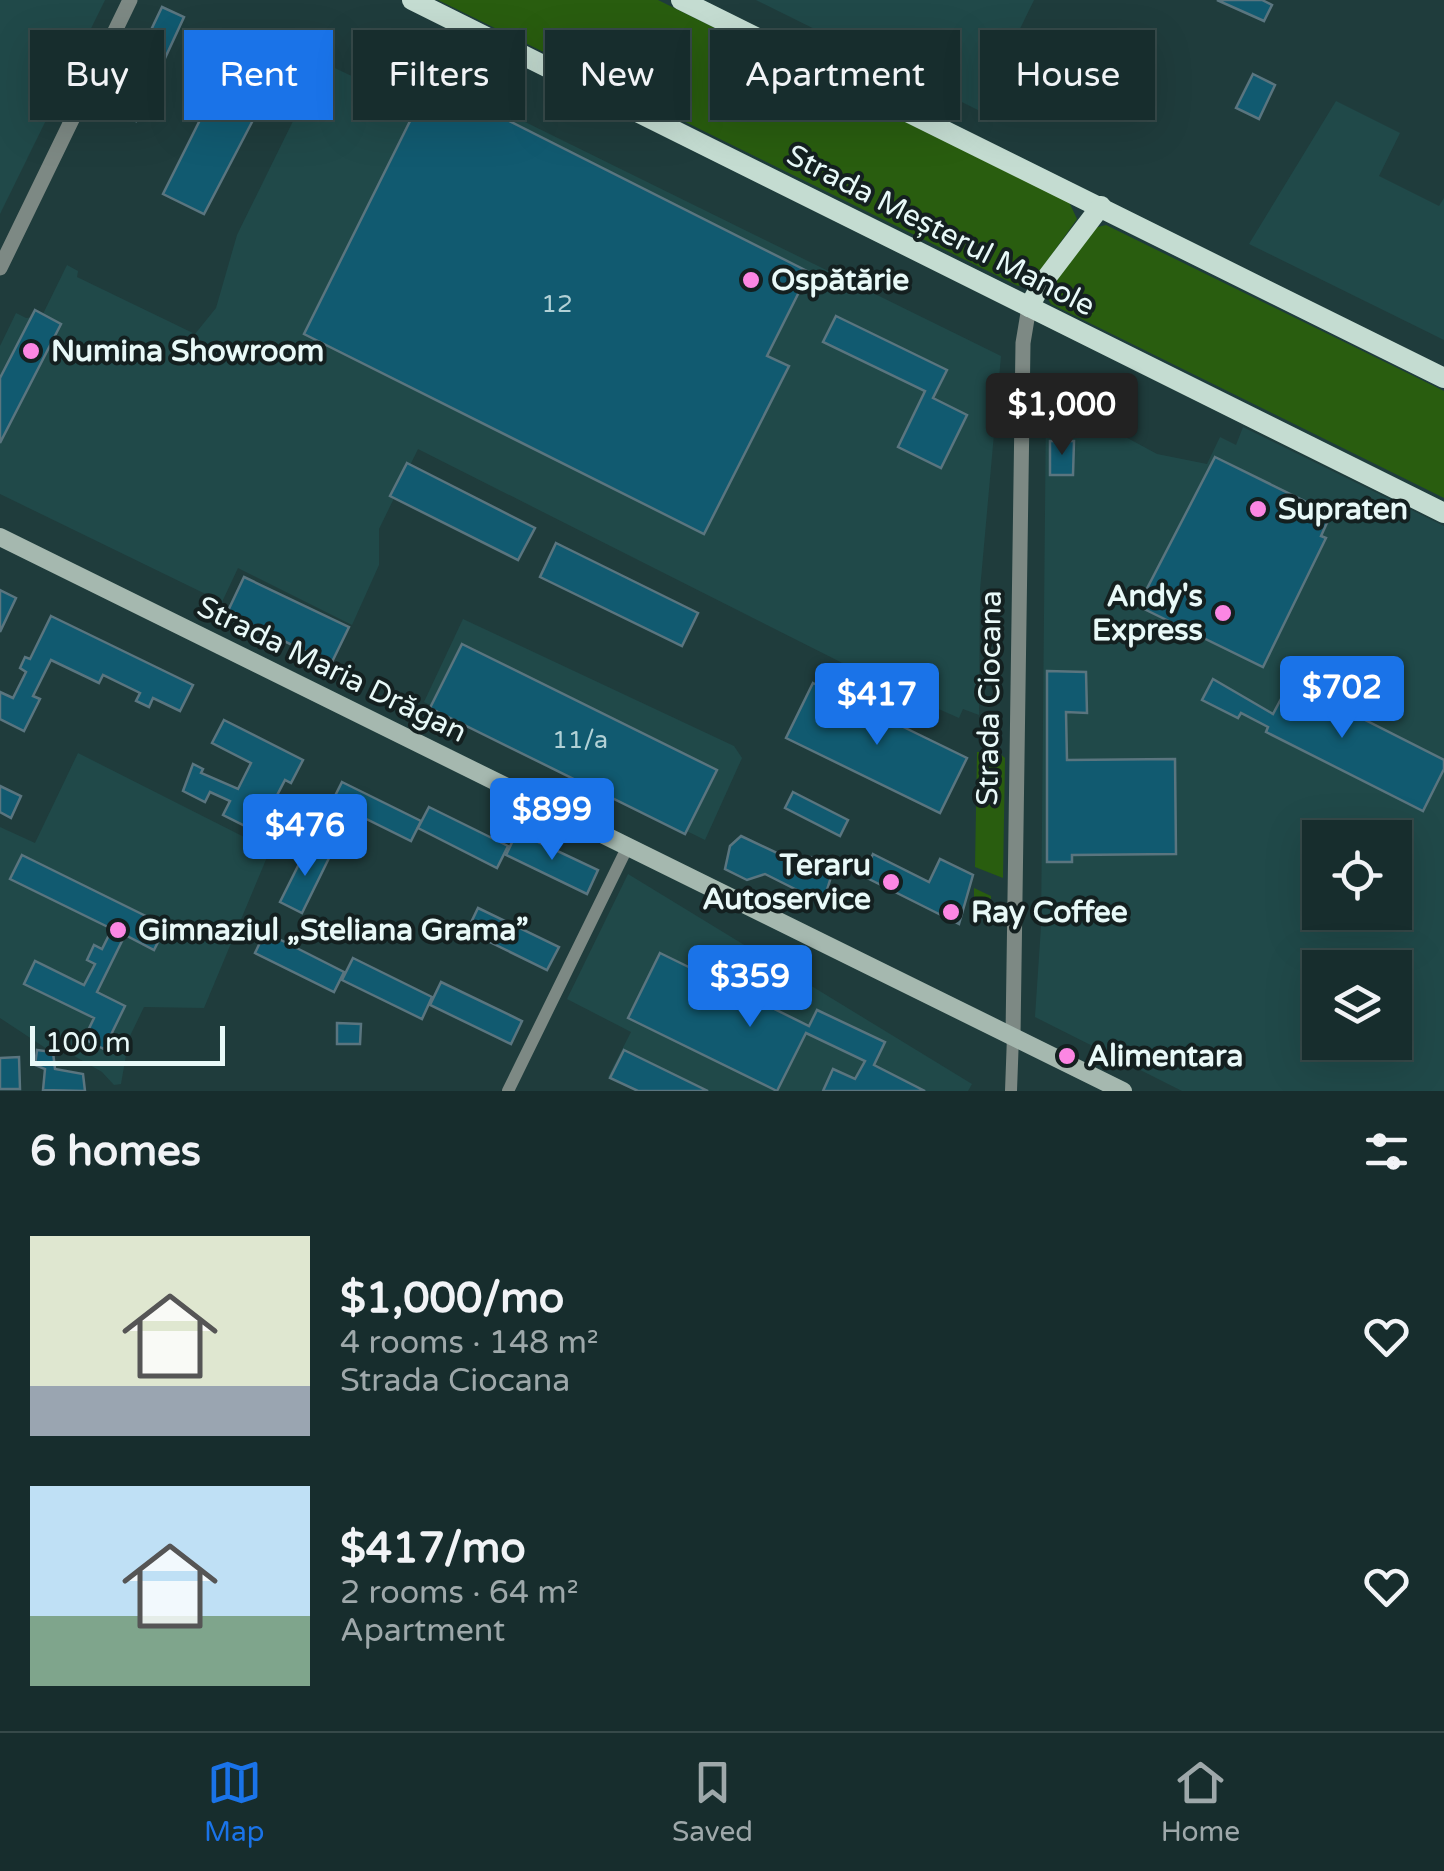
<!DOCTYPE html>
<html lang="en">
<head>
<meta charset="utf-8">
<style>
  body { margin:0; font-family:"Varela Round",sans-serif; background:#243939; color:#f1f3f6; height:100vh; display:flex; flex-direction:column; font-size:38px; white-space:nowrap }
  * { box-sizing:border-box; margin:0 }
  p { font-size:32px; color:#9ea8aa }
  .icon { flex:none; width:55px; height:55px; fill:none; stroke:currentColor; stroke-width:2; stroke-linecap:round; stroke-linejoin:round }
  .map { position:relative; height:1091px; overflow:hidden }
  .side { display:flex; flex-direction:column; background:#172d2d; flex:1 }
  .side>* { flex:none }
  .top-card { position:absolute; left:30px; top:30px; width:1385px; height:90px; display:flex; gap:20px }
  .fabs { position:absolute; left:1302px; top:820px; display:grid; gap:20px }
  .fabs a { display:grid; place-items:center; width:110px; height:110px; border-radius:0px; background:#172d2d; box-shadow:0 10px 40px #0002,0 0 0 2px #364949; font-size:50px }
  .scale { position:absolute; left:30px; bottom:25px; width:195px; box-sizing:border-box; padding-left:10px; border:5px solid #e8f9f8; border-top:0; font-size:28px; line-height:35px; white-space:nowrap; color:#e8f9f8; -webkit-text-stroke:8px #142020; paint-order:stroke }
  .price { position:absolute; translate:-50% -85px; padding:0 22px; border-radius:10px; background:#1a73e8; color:#fff; font-size:32px; line-height:65px; filter:drop-shadow(0 2px 5px #0008) }
  .price::after { content:''; position:absolute; left:50%; top:60px; width:30px; height:22px; margin-left:-15px; background:inherit; clip-path:polygon(0 0,100% 0,50% 100%) }
  .price.current { background:#222; color:#fff }
  ul { padding:0; list-style:none }
  li { display:flex; align-items:center; gap:30px; height:250px; padding:0 30px }
  li span { display:grid; place-items:center; flex:none; width:280px; height:200px; border-radius:0px; color:#555 }
  li>.icon { margin-inline-start:auto }
  span .icon { width:120px; height:120px; fill:#fffc; stroke-width:1 }
  li b { font-size:42px }
  h2 { display:flex; justify-content:space-between; align-items:center; height:120px; padding:0 30px; font-size:42px }
  .pill { padding:0 35px; border-radius:0px; background:#172d2d; box-shadow:0 10px 40px #0002,0 0 0 2px #364949; font-size:35px; line-height:90px }
  .pill.current { background:#1a73e8; color:#fff }
  .menu { display:flex; justify-content:space-around; align-items:center; height:140px; border-top:2px solid #364949; background:#172d2d; font-size:28px; color:#9ea8aa }
  .menu a { display:grid; justify-items:center; gap:5px }
  .menu .current { color:#1a73e8 }
  .map>svg:first-child { display:block }
  .built { fill:#204949; fill-rule:evenodd }
  .green { fill:#295d0f }
  .building { fill:#115a70; stroke:#5a757f; stroke-width:2.5 }
  .lines { fill:none; stroke-linecap:round; stroke-linejoin:round }
  .minor { stroke:#7d8984; stroke-width:12 }
  .tertiary { stroke:#7d8984; stroke-width:15 }
  .secondary { stroke:#a5b8af; stroke-width:18 }
  .primary { stroke:#c4dcd1; stroke-width:20 }
  .poi-dot { fill:#fc86e3; stroke:#142020; stroke-width:4 }
  .labels { text-anchor:middle; stroke-width:8; stroke-linejoin:round; paint-order:stroke }
  .number-label { font-size:25px; fill:#b2d1d6 }
  .street-label { font-size:30px; fill:#e8f9f8; stroke:#142020 }
  .poi-label { font-size:30px; font-weight:bold; fill:#e8f9f8; stroke:#142020; text-anchor:start }
</style>
</head>
<body>
<div class="map">
<svg width="1444" height="1091" viewBox="0 0 1444 1091">
  <rect width="100%" height="100%" fill="#1f3c3c"/>
  <g class="built">
    <polygon points="0,0 105,0 0,214"/>
    <polygon points="756,0 1034,0 980,111"/>
    <polygon points="322,62 424,110 440,80 1001,356 980,590 979,715 963,709 959,718 902,693 418,449 379,529 379,565 352,625 238,568 222,602 0,494 0,346 16,313 26,318 42,316 67,265 78,271 77,277 195,334 216,308 237,235"/>
    <polygon points="1336,101 1400,133 1379,176 1439,206 1444,198 1444,340 1249,244"/>
    <path d="M 1039,383 L 1064,395 L 1057,400 L 1157,454 L 1207,464 L 1220,437 L 1236,445 L 1243,427 L 1444,526 L 1444,1091 L 1182,1091 L 1035,1017 L 1041,927 L 1046,407 L 1039,407 ZM 1320,838 L 1395,838 L 1395,912 L 1320,912 ZM 1320,968 L 1395,968 L 1395,1042 L 1320,1042 Z"/>
    <polygon points="463,619 734,746 742,758 705,840 424,702"/>
    <polygon points="78,753 270,850 204,1008 144,1007 129,1038 121,1084 114,1085 102,1072 50,1042 47,1049 0,1018 0,827 35,843"/>
    <polygon points="628,874 972,1084 968,1091 636,1091 608,1077 631,1032 567,999"/>
  </g>
  <g class="green">
    <polygon points="438,0 658,0 1069,202 1077,219 1033,281 1018,286"/>
    <polygon points="1106,225 1444,391 1444,498 1051,304 1046,295 1094,228"/>
    <polygon points="977,752 998,752 1005,758 1003,878 975,867"/>
    <polygon points="974,888 991,896 991,912 974,918"/>
  </g>
  <g class="building">
    <polygon points="1217,0 1262,0 1272,5 1264,21"/>
    <polygon points="162,7 184,17 136,121 113,110"/>
    <polygon points="1253,74 1275,85 1259,119 1236,108"/>
    <polygon points="221,78 264,99 204,214 163,194"/>
    <polygon points="430,81 809,272 767,356 789,366 704,534 304,334"/>
    <polygon points="35,310 61,324 0,443 0,378"/>
    <polygon points="836,316 947,370 933,398 967,415 941,468 898,447 925,391 823,342"/>
    <polygon points="1050,441 1074,441 1073,475 1050,475"/>
    <polygon points="1215,457 1331,514 1321,536 1326,538 1263,667 1138,606"/>
    <polygon points="407,463 535,528 518,560 390,496"/>
    <polygon points="556,543 698,613 682,646 540,577"/>
    <polygon points="244,577 349,627 331,664 227,613"/>
    <polygon points="0,590 16,598 0,632"/>
    <polygon points="51,616 193,685 180,711 153,698 149,707 136,701 140,693 103,675 99,683 51,660 33,696 40,699 24,731 0,719 0,692 13,698 26,672 20,668 25,657 30,659"/>
    <polygon points="462,644 717,770 685,834 430,708"/>
    <polygon points="1047,671 1086,672 1087,713 1066,712 1067,760 1175,759 1176,854 1072,855 1072,862 1047,862"/>
    <polygon points="1213,679 1273,714 1290,682 1444,760 1444,769 1423,811 1266,732 1268,727 1241,713 1238,718 1202,700"/>
    <polygon points="813,683 967,758 940,813 786,738"/>
    <polygon points="224,720 303,760 291,783 285,780 272,805 289,814 275,841 223,815 230,801 210,792 205,802 183,791 193,764 203,769 201,773 238,789 251,763 212,743"/>
    <polygon points="342,782 421,821 411,841 332,802"/>
    <polygon points="0,786 21,796 11,818 0,812"/>
    <polygon points="793,792 848,820 840,836 785,808"/>
    <polygon points="429,807 508,846 497,868 418,828"/>
    <polygon points="517,832 598,870 587,894 506,855"/>
    <polygon points="741,836 796,862 811,857 834,867 826,893 817,900 765,874 747,880 725,869 730,846"/>
    <polygon points="309,844 330,856 302,913 280,902"/>
    <polygon points="873,854 929,882 940,859 973,875 959,924 863,876"/>
    <polygon points="22,855 166,926 154,950 125,935 97,992 125,1006 104,1049 84,1039 94,1018 24,984 35,961 84,985 95,964 87,960 94,945 102,949 112,929 10,879"/>
    <polygon points="478,908 559,947 547,970 467,931"/>
    <polygon points="265,932 344,972 334,992 255,953"/>
    <polygon points="660,953 809,1026 817,1010 885,1042 874,1065 925,1091 823,1091 833,1069 855,1079 865,1061 806,1033 777,1091 628,1018"/>
    <polygon points="353,958 432,997 422,1019 342,980"/>
    <polygon points="441,982 522,1021 511,1044 430,1005"/>
    <polygon points="337,1023 361,1024 360,1044 337,1044"/>
    <polygon points="37,1050 53,1052 55,1069 83,1074 85,1091 43,1090 45,1069 35,1065"/>
    <polygon points="624,1050 708,1091 638,1091 610,1078"/>
    <polygon points="19,1057 20,1089 0,1089 0,1058"/>
  </g>
  <g class="lines">
    <g class="minor">
      <polyline points="508,1091 628,846"/>
      <polyline points="1011,1091 1013,1036"/>
    </g>
    <g class="tertiary">
      <polyline points="0,268 130,0"/>
      <polyline points="1013,1036 1023,343 1029,307"/>
    </g>
    <polyline class="secondary" points="0,537 1123,1091"/>
    <g class="primary">
      <polyline points="412,0 1444,513"/>
      <polyline points="681,0 1444,378"/>
      <polyline points="1029,307 1041,285 1101,206"/>
    </g>
  </g>
  <g class="poi-dot">
    <circle cx="751" cy="280" r="10"/>
    <circle cx="31" cy="351" r="10"/>
    <circle cx="1258" cy="509" r="10"/>
    <circle cx="1223" cy="613" r="10"/>
    <circle cx="891" cy="882" r="10"/>
    <circle cx="951" cy="912" r="10"/>
    <circle cx="118" cy="930" r="10"/>
    <circle cx="1067" cy="1056" r="10"/>
  </g>
  <g class="labels">
    <g class="number-label">
      <text x="557" y="312">12</text>
      <text x="580" y="748">11/a</text>
    </g>
    <g class="street-label">
      <text transform="translate(941 230) rotate(27)" y="10">Strada Meșterul Manole</text>
      <text transform="translate(332 669) rotate(26)" y="10">Strada Maria Drăgan</text>
      <text transform="translate(989 698) rotate(-89)" y="10">Strada Ciocana</text>
    </g>
    <g class="poi-label">
      <text x="771" y="290">Ospătărie</text>
      <text x="51" y="361">Numina Showroom</text>
      <text x="1278" y="519">Supraten</text>
      <text x="1203" y="606" text-anchor="end">Andy's<tspan x="1203" dy="34">Express</tspan></text>
      <text x="871" y="875" text-anchor="end">Teraru<tspan x="871" dy="34">Autoservice</tspan></text>
      <text x="971" y="922">Ray Coffee</text>
      <text x="138" y="940">Gimnaziul „Steliana Grama”</text>
      <text x="1087" y="1066">Alimentara</text>
    </g>
  </g>
</svg>
<div class="fabs">
<a><svg class="icon" aria-label="locate" viewBox="0 0 24 24"><circle cx="12" cy="12" r="6"/><path d="M12 2v4M12 18v4M2 12h4M18 12h4"/></svg></a>
<a><svg class="icon" aria-label="layers" viewBox="0 0 24 24"><path d="M12 4l9 5-9 5-9-5zM3 14l9 5 9-5"/></svg></a>
</div>
<div class="scale">100 m</div>
<b class="price current" style="left:1062px;top:458px">$1,000</b>
<b class="price" style="left:1342px;top:741px">$702</b>
<b class="price" style="left:877px;top:748px">$417</b>
<b class="price" style="left:552px;top:863px">$899</b>
<b class="price" style="left:305px;top:879px">$476</b>
<b class="price" style="left:750px;top:1030px">$359</b>
<div class="top-card">
<a class="pill">Buy</a>
<a class="pill current">Rent</a>
<a class="pill">Filters</a>
<a class="pill">New</a>
<a class="pill">Apartment</a>
<a class="pill">House</a>
</div>
</div>
<section class="side">
<h2>6 homes<svg class="icon" aria-label="filters" viewBox="0 0 24 24"><path d="M4 7h16M4 17h16"/><circle cx="9" cy="7" r="2"/><circle cx="15" cy="17" r="2"/></svg></h2>
<ul>
<li><span style="background:linear-gradient(#dfe7d0 75%,#9aa5b1 0)"><svg class="icon" aria-label="home" viewBox="0 0 24 24"><path d="M3 11l9-7 9 7M6 9v11h12V9"/></svg></span><div><b>$1,000/mo</b><p>4 rooms · 148 m²</p><p>Strada Ciocana</p></div><svg class="icon" aria-label="heart" viewBox="0 0 24 24"><path d="M12 20l-8-8c-3-5 5-10 8-4 3-6 11-1 8 4z"/></svg></li>
<li><span style="background:linear-gradient(#bfe0f5 65%,#7fa58c 0)"><svg class="icon" aria-label="home" viewBox="0 0 24 24"><path d="M3 11l9-7 9 7M6 9v11h12V9"/></svg></span><div><b>$417/mo</b><p>2 rooms · 64 m²</p><p>Apartment</p></div><svg class="icon" aria-label="heart" viewBox="0 0 24 24"><path d="M12 20l-8-8c-3-5 5-10 8-4 3-6 11-1 8 4z"/></svg></li>
</ul>
</section>
<nav class="menu">
<a class="current"><svg class="icon" aria-label="map" viewBox="0 0 24 24"><path d="M3 6l6-2 6 2 6-2v14l-6 2-6-2-6 2zM9 4v14M15 6v14"/></svg>Map</a>
<a><svg class="icon" aria-label="saved" viewBox="0 0 24 24"><path d="M7 4h10v16l-5-4-5 4z"/></svg>Saved</a>
<a><svg class="icon" aria-label="home" viewBox="0 0 24 24"><path d="M3 11l9-7 9 7M6 9v11h12V9"/></svg>Home</a>
</nav>
</body>
</html>
